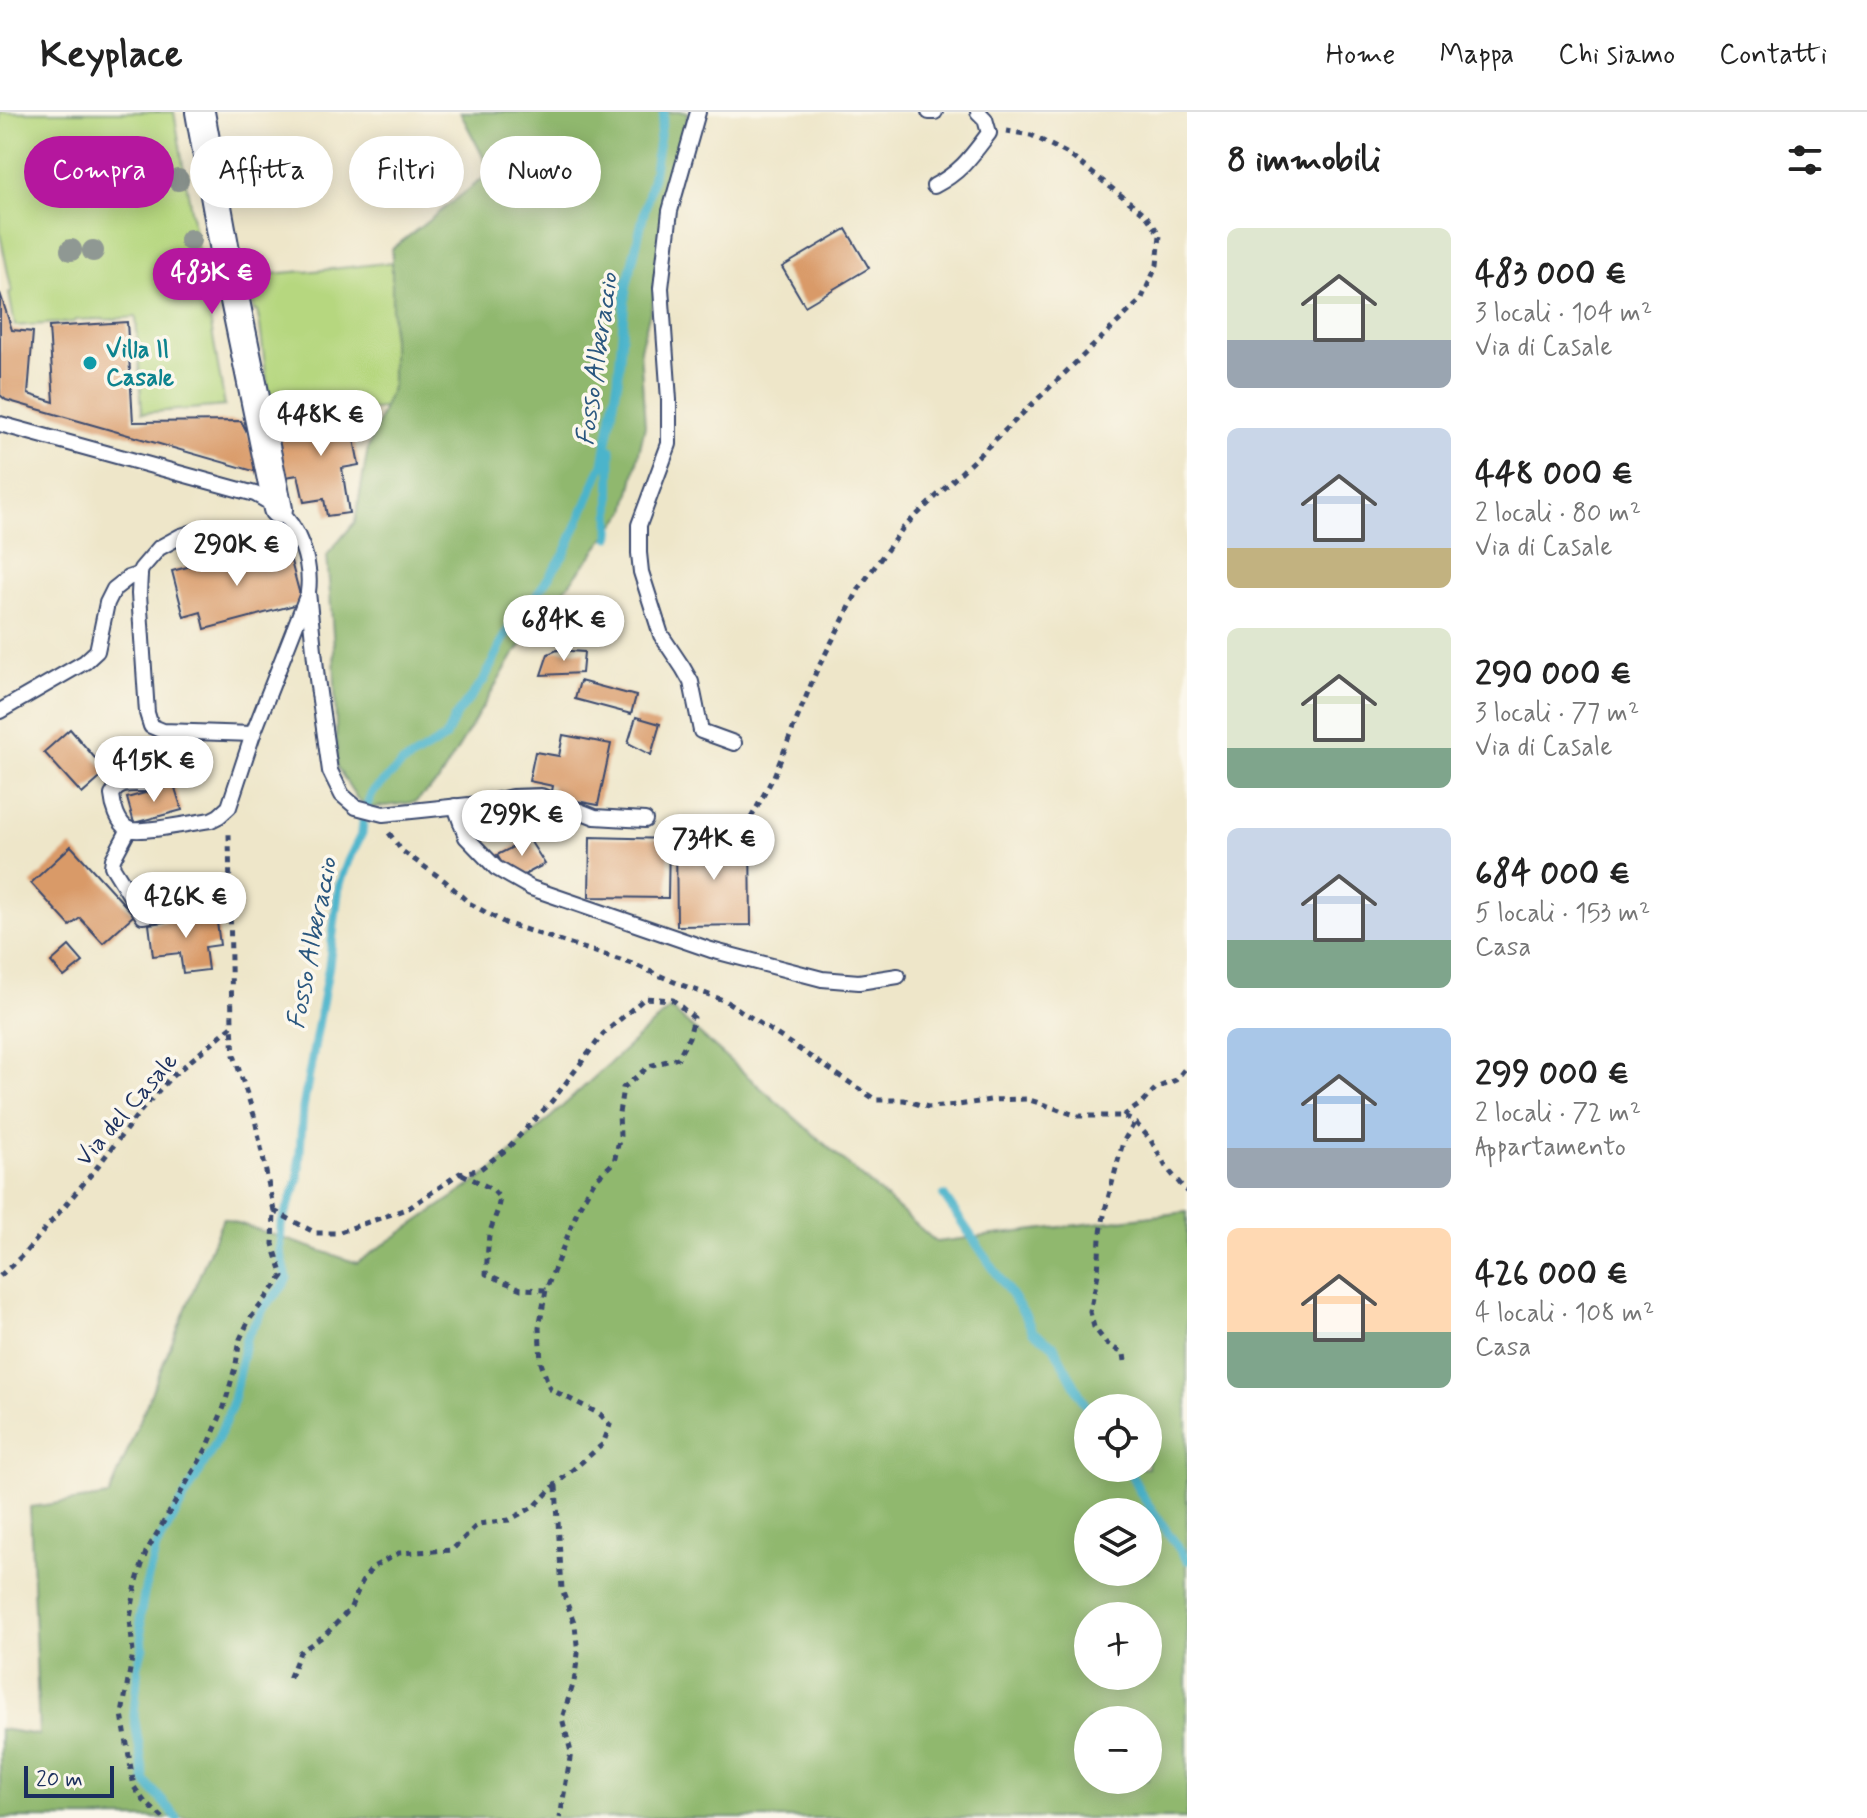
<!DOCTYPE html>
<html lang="it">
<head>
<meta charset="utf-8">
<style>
  body { margin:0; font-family:Mynerve,sans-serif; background:#f6f6f6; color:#222; height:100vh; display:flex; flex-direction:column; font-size:30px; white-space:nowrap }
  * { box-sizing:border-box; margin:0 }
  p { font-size:26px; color:#767676 }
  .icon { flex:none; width:44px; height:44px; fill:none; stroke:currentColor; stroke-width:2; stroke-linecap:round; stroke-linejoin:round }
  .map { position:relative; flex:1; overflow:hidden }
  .sheet { display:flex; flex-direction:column; background:#fff; width:680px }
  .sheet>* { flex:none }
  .banner { position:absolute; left:24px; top:24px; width:760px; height:72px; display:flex; gap:16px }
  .controls { position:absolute; left:1074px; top:1282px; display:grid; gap:16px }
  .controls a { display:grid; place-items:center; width:88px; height:88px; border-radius:50%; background:#fff; box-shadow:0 4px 20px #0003; font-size:40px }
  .scale { position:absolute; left:24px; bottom:20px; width:90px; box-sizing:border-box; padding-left:8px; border:4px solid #1b2f5e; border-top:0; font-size:22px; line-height:28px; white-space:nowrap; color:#1b2f5e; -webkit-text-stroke:6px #fbf7ec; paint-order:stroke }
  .price { position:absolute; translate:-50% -68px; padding:0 18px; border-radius:28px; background:#fff; color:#222; font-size:26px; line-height:52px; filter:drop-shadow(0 2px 4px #0008) }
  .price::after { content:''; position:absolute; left:50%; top:48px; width:24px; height:18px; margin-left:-12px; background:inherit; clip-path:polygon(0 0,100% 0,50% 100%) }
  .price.on { background:#b5179e; color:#fff }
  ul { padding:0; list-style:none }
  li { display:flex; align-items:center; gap:24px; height:200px; padding:0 40px }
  li span { display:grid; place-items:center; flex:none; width:224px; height:160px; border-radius:12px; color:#555 }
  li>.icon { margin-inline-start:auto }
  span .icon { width:96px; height:96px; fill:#fffc; stroke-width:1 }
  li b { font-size:34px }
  h2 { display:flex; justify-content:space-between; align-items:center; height:96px; padding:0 40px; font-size:34px }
  .tag { padding:0 28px; border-radius:36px; background:#fff; box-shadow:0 4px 20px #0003; font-size:28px; line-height:72px }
  .tag.on { background:#b5179e; color:#fff }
  header { display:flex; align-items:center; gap:48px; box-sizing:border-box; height:112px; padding:0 40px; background:#fff; border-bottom:2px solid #e0e0e0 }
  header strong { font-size:38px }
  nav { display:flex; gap:44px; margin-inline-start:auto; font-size:28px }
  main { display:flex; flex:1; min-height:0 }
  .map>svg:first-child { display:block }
  .green { fill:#b6d77f; stroke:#68836e; stroke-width:2 }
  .forest { fill:#90b86e; stroke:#567466; stroke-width:2; fill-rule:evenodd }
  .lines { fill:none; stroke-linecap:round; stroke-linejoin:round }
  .stream { stroke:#4cb4cb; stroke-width:9 }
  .building { fill:#d99a67 }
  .lane-casing { stroke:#3b4a6e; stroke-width:18 }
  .street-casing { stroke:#3b4a6e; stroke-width:32 }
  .path { stroke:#3b4a6e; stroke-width:5; stroke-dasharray:6 6; stroke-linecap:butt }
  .lane { stroke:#fff; stroke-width:14 }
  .street { stroke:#fff; stroke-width:28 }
  .tree { fill:#8f9893 }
  .culture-dot { fill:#0f9aa8; stroke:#fbf7ec; stroke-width:3 }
  .labels { text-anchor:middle; stroke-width:7; stroke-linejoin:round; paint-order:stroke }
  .culture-label { font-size:24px; font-weight:bold; fill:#0d838f; stroke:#fbf7ec; text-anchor:start }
  .street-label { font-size:24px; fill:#1b2f5e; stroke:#fbf7ec }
  .water-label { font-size:26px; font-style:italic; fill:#2a577f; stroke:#fbf7ec }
</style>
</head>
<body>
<header>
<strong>Keyplace</strong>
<nav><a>Home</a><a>Mappa</a><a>Chi siamo</a><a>Contatti</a></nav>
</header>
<main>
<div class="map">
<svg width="1187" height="1706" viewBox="0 0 1187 1706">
  <rect width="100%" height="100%" fill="#fbf7ec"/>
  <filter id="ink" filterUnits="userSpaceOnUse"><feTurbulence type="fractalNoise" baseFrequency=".0125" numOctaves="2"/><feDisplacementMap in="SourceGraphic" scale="16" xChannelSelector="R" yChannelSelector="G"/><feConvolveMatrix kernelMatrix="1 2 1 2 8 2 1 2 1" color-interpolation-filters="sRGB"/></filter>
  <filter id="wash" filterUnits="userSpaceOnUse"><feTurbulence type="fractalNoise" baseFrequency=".006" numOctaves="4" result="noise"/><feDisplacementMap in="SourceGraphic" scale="32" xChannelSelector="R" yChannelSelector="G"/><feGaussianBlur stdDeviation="1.8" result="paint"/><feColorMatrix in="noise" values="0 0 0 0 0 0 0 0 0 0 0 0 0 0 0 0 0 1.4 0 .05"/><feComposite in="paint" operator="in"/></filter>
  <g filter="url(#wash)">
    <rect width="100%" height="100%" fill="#eee6c9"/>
    <g class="green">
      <polygon points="0,0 174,0 225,294 142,301 136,205 104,208 103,207 75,208 74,210 15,214 9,181 12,180 0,122"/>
      <polygon points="403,149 399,294 272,310 260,213 257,199 254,199 249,164 304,159 305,160"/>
    </g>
    <g class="forest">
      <polygon points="460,0 688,0 664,148 640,237 645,314 626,399 513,544 438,670 415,690 371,696 358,688 337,655 334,535 327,443 355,410 368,336 392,275 392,137 491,60"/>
      <path d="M 670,896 L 936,1130 L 1187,1100 L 1187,1706 L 0,1706 L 0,1617 L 39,1623 L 30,1395 L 109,1384 L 223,1106 L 357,1151 L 493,1058 ZM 1088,1296 L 1148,1296 L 1148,1356 L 1088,1356 ZM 1088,1400 L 1148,1400 L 1148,1460 L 1088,1460 ZM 1088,1504 L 1148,1504 L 1148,1564 L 1088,1564 ZM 1088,1608 L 1148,1608 L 1148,1668 L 1088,1668 Z"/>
    </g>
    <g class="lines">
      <g class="stream">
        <polyline points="610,425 611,338"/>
        <polyline points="944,1084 1025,1203 1033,1220 1053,1233 1088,1298"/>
        <polyline points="1128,1356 1141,1382 1187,1448"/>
        <polyline points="177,1706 145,1669 134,1604 138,1553 143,1535 140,1505 145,1477 156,1436 217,1329 232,1293 246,1226 265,1194 283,1174 287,1166 280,1139 281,1113 298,1068 303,996 329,853 339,774 348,749 362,721 364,700 372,681 402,652 445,626 455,605 484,568 508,518 536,484 565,441 603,352 618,268 626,176 653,64 664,0"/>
      </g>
    </g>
    <g id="blocks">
      <g class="building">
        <polygon points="846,117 869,156 805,194 782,155"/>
        <polygon points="0,181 12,218 33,220 28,282 54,290 49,215 127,210 133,310 241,309 271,364 6,288 0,283"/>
        <polygon points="358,300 359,308 354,308 356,315 352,317 359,353 342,356 349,401 327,404 324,387 304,390 298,363 285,365 276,316"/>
        <polygon points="288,438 302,491 205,517 201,500 184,505 172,459 230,444 233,453"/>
        <polygon points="557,538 584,540 582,561 541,563 548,542"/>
        <polygon points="580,569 636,584 631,602 575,587"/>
        <polygon points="636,605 660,612 651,643 628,631"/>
        <polygon points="70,617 107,660 82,682 44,640"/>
        <polygon points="563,623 611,632 598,693 551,684 553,674 529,669 535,640 559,644"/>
        <polygon points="174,673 182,698 134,711 127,686"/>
        <polygon points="590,725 669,727 668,786 589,785"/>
        <polygon points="750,726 751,813 677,814 676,728"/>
        <polygon points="529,727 545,752 522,764 503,753 497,743"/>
        <polygon points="71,734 134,803 103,831 80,806 70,814 31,771"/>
        <polygon points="216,803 220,833 205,835 208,858 183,861 180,841 153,844 149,812"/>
        <polygon points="69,834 83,850 64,865 51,850"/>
      </g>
    </g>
  </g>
  <g filter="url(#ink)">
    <use href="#blocks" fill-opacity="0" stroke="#3b4a6e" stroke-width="2"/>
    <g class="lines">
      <g class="lane-casing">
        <g id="lane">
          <polyline points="698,0 670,99 661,176 669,288 669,332 639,413 639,441 641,460 661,523 683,556 691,570 701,619 734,631"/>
          <polyline points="929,0 935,0"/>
          <path d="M 934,74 C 961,60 971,45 989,21 L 985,7 L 978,0"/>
          <path d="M 0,312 L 255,382 C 262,386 271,391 277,396 C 299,416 312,451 308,480 L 317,567 L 330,659 L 342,683 L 356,695 L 383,702 L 479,692 L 512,685 L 541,684 L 595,705 L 645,708"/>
          <polyline points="0,599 85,550 97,539 107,491 114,477 128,466 140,462"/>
          <polyline points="253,622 163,619 151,614 147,601 139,482 140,462 141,457 159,436 181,424 203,417 223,421 247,438 255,440 299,428"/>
          <path d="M 144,672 C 131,672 118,670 112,683 C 113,694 118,711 128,717 C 139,722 196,710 211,708 L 219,704 L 229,695 L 253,622 L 307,484"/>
          <polyline points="455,694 466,725 496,756 531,776 711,838 822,867 859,870 898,864"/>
          <polyline points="129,717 113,747 112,754 143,804 201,795"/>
        </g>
      </g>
      <g class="street-casing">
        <polyline id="street" points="200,0 227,150 278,397"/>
      </g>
      <g class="path">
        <polyline points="751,706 774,664 816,560 860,475 903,416 1141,188 1157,153 1160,123 1145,102 1068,42 1031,23 1007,19"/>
        <polyline points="389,721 402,739 445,769 469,791 505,811 633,852 679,872 726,889 876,988 904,988 928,995 959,993 990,988 1027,987 1078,1004 1122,1004 1135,1010 1150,1027 1166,1055 1187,1080"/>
        <polyline points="1123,1004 1142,991 1156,976 1176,968 1187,954"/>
        <polyline points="462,1062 492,1077 500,1086 497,1100 489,1122 486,1162 521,1177 546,1178"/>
        <polyline points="274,1099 316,1121 337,1121 409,1096 460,1061 479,1058 507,1037 552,989 603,922 645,886 673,888 694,906 689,925 678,946 649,954 623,976 619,1001 620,1024 614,1050 594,1069 579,1095 546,1178 539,1216 541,1251 550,1277 600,1302 610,1313 603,1332 555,1373 535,1394 509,1408 478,1412 452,1438 399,1441 373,1455 362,1470 350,1497 325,1523 300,1540 289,1567"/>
        <polyline points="0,1164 25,1141 94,1059 138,1002 170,966 232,914 229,722"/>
        <polyline points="1125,1249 1124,1242 1107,1232 1094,1215 1090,1200 1098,1162 1100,1126 1105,1098 1123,1030 1135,1010"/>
        <polyline points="556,1374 562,1478 575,1513 578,1542 574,1570 562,1606 571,1640 560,1706"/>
        <polyline points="163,1706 144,1689 134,1675 122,1602 133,1541 130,1506 136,1472 146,1440 208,1334 224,1295 236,1252 240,1227 249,1208 283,1164 273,1132 274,1099 263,1045 254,1003 234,943 232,914"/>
      </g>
      <use href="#lane" class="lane"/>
      <use href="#street" class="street"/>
    </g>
    <g class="tree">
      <circle cx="178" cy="68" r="11"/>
      <circle cx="190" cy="128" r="11"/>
      <circle cx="71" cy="138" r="11"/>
      <circle cx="93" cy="139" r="11"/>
    </g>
  </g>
  <circle class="culture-dot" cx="90" cy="251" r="8"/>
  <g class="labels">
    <g class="culture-label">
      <text x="106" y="245">Villa Il<tspan x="106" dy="28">Casale</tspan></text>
    </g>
    <g class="street-label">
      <text transform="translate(126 997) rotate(-49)" y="8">Via del Casale</text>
    </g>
    <g class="water-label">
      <text transform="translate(596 247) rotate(-82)" y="9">Fosso Alberaccio</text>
      <text transform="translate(311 831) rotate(-79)" y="9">Fosso Alberaccio</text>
    </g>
  </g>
</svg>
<div class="controls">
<a><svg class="icon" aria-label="locate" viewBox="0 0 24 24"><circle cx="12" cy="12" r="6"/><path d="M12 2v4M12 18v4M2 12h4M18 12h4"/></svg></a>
<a><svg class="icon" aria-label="layers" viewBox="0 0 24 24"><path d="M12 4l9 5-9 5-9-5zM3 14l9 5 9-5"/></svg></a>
<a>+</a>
<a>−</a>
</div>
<div class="scale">20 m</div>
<b class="price on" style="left:212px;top:204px">483K €</b>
<b class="price" style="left:321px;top:346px">448K €</b>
<b class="price" style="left:237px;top:476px">290K €</b>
<b class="price" style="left:564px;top:551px">684K €</b>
<b class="price" style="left:154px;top:692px">415K €</b>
<b class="price" style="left:522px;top:746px">299K €</b>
<b class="price" style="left:714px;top:770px">734K €</b>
<b class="price" style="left:186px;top:828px">426K €</b>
<div class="banner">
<a class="tag on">Compra</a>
<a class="tag">Affitta</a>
<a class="tag">Filtri</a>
<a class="tag">Nuovo</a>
</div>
</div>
<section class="sheet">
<h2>8 immobili<svg class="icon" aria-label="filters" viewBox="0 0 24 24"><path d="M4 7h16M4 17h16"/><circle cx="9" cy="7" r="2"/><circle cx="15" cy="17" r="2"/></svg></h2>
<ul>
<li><span style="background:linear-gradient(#dfe7d0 70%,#9aa5b1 0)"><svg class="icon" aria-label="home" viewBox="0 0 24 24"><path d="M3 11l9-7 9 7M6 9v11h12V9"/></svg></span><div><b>483 000 €</b><p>3 locali · 104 m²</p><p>Via di Casale</p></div></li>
<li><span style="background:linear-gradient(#c9d6e8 75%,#c2b280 0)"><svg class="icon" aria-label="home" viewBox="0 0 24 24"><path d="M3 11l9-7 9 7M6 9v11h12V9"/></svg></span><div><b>448 000 €</b><p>2 locali · 80 m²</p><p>Via di Casale</p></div></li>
<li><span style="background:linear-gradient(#dfe7d0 75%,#7fa58c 0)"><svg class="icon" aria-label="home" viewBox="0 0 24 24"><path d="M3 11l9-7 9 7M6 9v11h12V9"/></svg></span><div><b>290 000 €</b><p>3 locali · 77 m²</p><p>Via di Casale</p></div></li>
<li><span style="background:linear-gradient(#c9d6e8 70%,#7fa58c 0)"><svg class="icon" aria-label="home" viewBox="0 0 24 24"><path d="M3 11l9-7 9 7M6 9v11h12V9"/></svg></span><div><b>684 000 €</b><p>5 locali · 153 m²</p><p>Casa</p></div></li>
<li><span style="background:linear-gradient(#a9c7e8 75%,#9aa5b1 0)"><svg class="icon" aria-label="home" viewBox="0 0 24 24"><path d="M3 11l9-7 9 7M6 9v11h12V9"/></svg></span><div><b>299 000 €</b><p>2 locali · 72 m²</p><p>Appartamento</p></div></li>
<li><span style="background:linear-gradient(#ffd9b3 65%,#7fa58c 0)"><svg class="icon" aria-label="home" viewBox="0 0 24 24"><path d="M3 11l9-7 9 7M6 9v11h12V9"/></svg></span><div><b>426 000 €</b><p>4 locali · 108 m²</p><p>Casa</p></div></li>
</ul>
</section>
</main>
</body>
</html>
